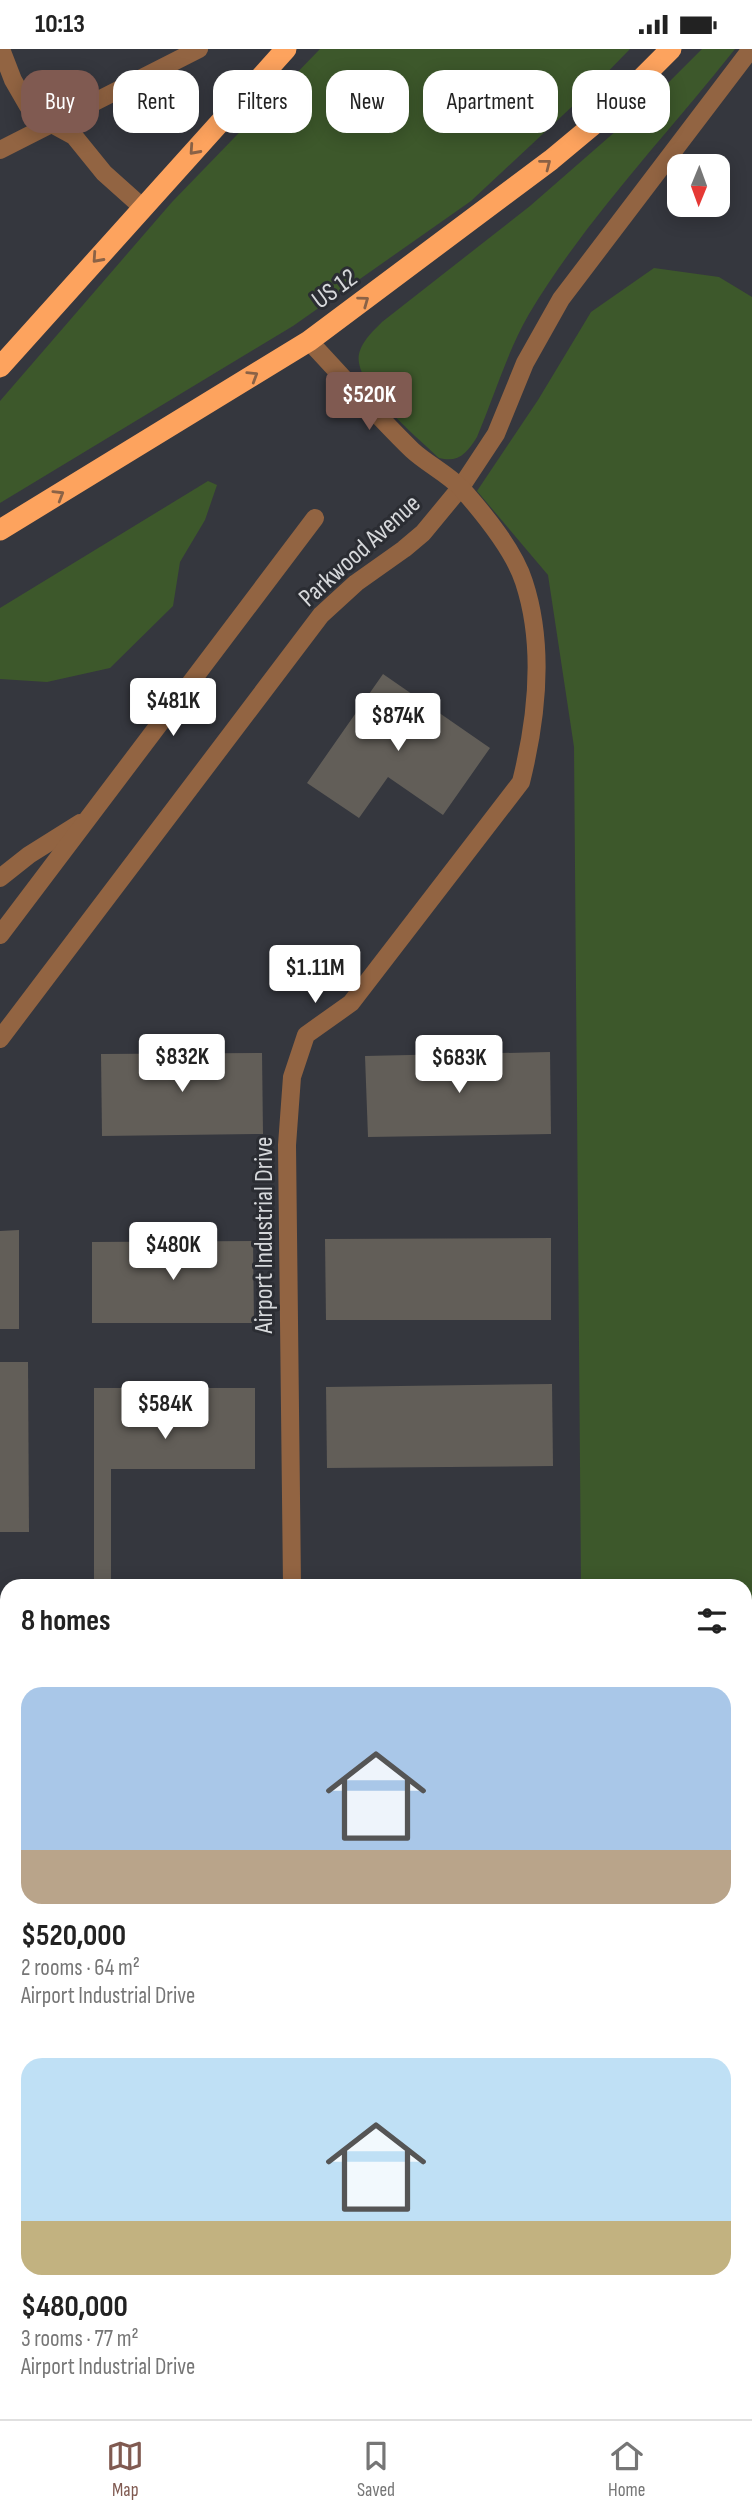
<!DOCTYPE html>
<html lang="en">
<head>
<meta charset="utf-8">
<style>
  body { margin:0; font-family:"Sofia Sans Condensed",sans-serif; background:#f6f6f6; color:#222; height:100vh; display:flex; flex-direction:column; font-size:26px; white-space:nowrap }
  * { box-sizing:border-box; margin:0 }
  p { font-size:23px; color:#767676 }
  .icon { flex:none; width:38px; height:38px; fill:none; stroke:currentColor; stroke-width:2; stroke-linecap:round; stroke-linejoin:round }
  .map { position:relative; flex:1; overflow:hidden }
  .sheet { position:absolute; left:0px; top:1530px; width:752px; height:842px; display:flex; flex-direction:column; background:#fff; border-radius:21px 21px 0 0; box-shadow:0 4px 18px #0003 }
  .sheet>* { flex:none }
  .top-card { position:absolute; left:21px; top:21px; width:710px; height:63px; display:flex; gap:14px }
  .needle { width:46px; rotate:181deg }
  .tools { position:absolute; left:667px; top:105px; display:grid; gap:14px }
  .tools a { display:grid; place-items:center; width:63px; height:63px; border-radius:14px; background:#fff; box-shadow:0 4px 18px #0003; font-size:35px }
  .price { position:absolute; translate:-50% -60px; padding:0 16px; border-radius:7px; background:#fff; color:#222; font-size:23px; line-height:46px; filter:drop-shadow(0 2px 4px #0008) }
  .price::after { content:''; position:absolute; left:50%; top:42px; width:21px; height:16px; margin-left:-10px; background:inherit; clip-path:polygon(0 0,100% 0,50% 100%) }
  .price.selected { background:#805a51; color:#fff }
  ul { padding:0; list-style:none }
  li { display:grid; align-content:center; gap:14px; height:371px; padding:0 21px }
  li span { display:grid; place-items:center; height:217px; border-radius:21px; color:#555 }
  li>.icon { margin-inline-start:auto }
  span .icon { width:126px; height:126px; fill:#fffc; stroke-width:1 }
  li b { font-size:30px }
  h2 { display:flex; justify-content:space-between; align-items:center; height:84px; padding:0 21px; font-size:30px }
  .chip { padding:0 24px; border-radius:21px; background:#fff; box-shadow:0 4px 18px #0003; font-size:24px; line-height:63px }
  .chip.selected { background:#805a51; color:#fff }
  .status { display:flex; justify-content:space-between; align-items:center; height:49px; padding:0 35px; background:#fff; direction:ltr }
  .status svg { height:19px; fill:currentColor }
  .tabs { display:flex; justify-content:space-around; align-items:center; height:98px; border-top:2px solid #e0e0e0; background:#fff; font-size:19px; color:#767676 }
  .tabs a { display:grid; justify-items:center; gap:4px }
  .tabs .selected { color:#805a51 }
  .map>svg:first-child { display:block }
  .green { fill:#3d582b }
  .building { fill:#625e58 }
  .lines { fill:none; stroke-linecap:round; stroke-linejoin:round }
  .minor { stroke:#926442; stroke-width:18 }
  .highway { stroke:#fda35e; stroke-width:21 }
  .rail { stroke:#bdbfc3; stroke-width:5 }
  .oneway { stroke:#8a6246 }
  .labels { text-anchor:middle; stroke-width:6; stroke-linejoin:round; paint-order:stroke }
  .street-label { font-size:26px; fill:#d6d8db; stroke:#2b2d33 }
</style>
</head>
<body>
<div class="status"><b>10:13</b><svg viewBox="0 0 49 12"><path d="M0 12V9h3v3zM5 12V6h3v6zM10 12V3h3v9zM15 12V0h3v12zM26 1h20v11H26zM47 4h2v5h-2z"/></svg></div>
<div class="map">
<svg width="752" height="2370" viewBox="0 0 752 2370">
  <rect width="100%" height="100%" fill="#35373e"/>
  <g class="green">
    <polygon points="320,0 630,0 594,37 471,152 293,277 0,454 0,352 172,153"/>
    <path d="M 702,0 L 735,0 C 667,86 585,171 529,265 C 507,303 494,348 477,388 C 467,404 459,414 439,409 C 417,388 364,344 359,314 C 356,298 371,284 382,273 L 530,157 L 648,54 Z"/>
    <polygon points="654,219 719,228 752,248 752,2255 746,2256 746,1536 581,1536 574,698 548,526 477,442 538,351 591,263"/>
    <polygon points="208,432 217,436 205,471 180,513 173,557 110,619 47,633 0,630 0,559"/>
  </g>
  <g class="building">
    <polygon points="383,625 490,699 443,766 388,728 359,769 307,734"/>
    <polygon points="550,1003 551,1085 368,1088 365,1007"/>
    <polygon points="262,1004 263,1085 102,1087 101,1005"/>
    <polygon points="19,1181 19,1280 0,1280 0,1182"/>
    <polygon points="551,1189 551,1271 326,1271 325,1190"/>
    <polygon points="253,1192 254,1274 92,1274 92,1193"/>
    <polygon points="0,1313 28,1313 29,1483 0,1483"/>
    <polygon points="552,1335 553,1417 327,1419 326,1338"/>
    <polygon points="94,1339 255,1339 255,1420 111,1420 111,1536 94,1536"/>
  </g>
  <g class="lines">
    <g class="minor">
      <polyline points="1,0 13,31 28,57 52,75 74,87 104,124 142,158"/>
      <polyline points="0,101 199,0"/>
      <polyline points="0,829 29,806 80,774"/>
      <polyline points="0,886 315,469"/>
      <polyline points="0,990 321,566 356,534 404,500 423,484 461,438 496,385 525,314 561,250 751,0"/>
      <path d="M 292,1536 L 287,1096 L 292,1028 L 306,986 L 351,954 L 521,733 C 537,669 545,597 524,533 C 514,501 484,465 462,440 C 448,425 427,415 412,401 C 376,366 343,328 309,292"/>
    </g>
    <g class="highway">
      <polyline points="0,318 286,0"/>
      <polyline points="0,481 309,292 551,111 605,66 671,0"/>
    </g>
    <g class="rail">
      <polyline points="746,2302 752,2301"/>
      <polyline points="746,2315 752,2314"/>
      <polyline points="422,2370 449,2364"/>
      <polyline points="476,2370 505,2364"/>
    </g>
  </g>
  <defs><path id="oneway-chevron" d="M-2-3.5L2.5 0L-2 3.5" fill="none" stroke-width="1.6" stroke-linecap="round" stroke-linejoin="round" transform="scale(1.75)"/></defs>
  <g class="oneway">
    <use href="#oneway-chevron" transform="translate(194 101) rotate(132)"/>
    <use href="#oneway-chevron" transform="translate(546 115) rotate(-38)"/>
    <use href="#oneway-chevron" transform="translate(97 209) rotate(132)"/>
    <use href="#oneway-chevron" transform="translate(364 252) rotate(-36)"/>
    <use href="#oneway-chevron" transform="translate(253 327) rotate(-32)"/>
    <use href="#oneway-chevron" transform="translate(59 446) rotate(-31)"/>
  </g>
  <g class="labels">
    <g class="street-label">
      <text transform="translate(334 239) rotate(-36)" y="9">US 12</text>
      <text transform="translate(359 501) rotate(-42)" y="9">Parkwood Avenue</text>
      <text transform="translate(263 1186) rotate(-90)" y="9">Airport Industrial Drive</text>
    </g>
  </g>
</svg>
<div class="tools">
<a><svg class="needle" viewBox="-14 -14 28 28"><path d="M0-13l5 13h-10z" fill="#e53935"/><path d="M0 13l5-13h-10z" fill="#767676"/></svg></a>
</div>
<b class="price selected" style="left:369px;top:383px">$520K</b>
<b class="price" style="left:173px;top:689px">$481K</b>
<b class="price" style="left:398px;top:704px">$874K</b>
<b class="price" style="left:315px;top:956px">$1.11M</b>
<b class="price" style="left:182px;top:1045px">$832K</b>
<b class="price" style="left:459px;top:1046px">$683K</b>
<b class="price" style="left:173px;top:1233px">$480K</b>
<b class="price" style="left:165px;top:1392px">$584K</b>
<div class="top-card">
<a class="chip selected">Buy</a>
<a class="chip">Rent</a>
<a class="chip">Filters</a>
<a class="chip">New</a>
<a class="chip">Apartment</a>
<a class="chip">House</a>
</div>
<section class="sheet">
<h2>8 homes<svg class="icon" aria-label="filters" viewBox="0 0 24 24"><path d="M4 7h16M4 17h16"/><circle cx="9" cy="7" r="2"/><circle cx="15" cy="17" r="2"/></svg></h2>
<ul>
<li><span style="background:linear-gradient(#a9c7e8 75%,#b9a48a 0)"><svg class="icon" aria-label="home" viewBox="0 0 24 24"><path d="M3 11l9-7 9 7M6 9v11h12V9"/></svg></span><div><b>$520,000</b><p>2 rooms · 64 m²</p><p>Airport Industrial Drive</p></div></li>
<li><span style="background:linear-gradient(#bfe0f5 75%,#c2b280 0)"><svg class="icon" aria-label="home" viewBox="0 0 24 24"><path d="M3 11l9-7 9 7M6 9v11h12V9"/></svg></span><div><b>$480,000</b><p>3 rooms · 77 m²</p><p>Airport Industrial Drive</p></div></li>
</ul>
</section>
</div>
<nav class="tabs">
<a class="selected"><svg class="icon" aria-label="map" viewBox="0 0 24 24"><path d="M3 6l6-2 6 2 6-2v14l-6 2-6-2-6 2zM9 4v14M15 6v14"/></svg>Map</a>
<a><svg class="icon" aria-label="saved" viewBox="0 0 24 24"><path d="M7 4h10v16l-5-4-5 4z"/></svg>Saved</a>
<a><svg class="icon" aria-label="home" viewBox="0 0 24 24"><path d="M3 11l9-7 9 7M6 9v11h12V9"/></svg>Home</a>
</nav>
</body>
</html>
